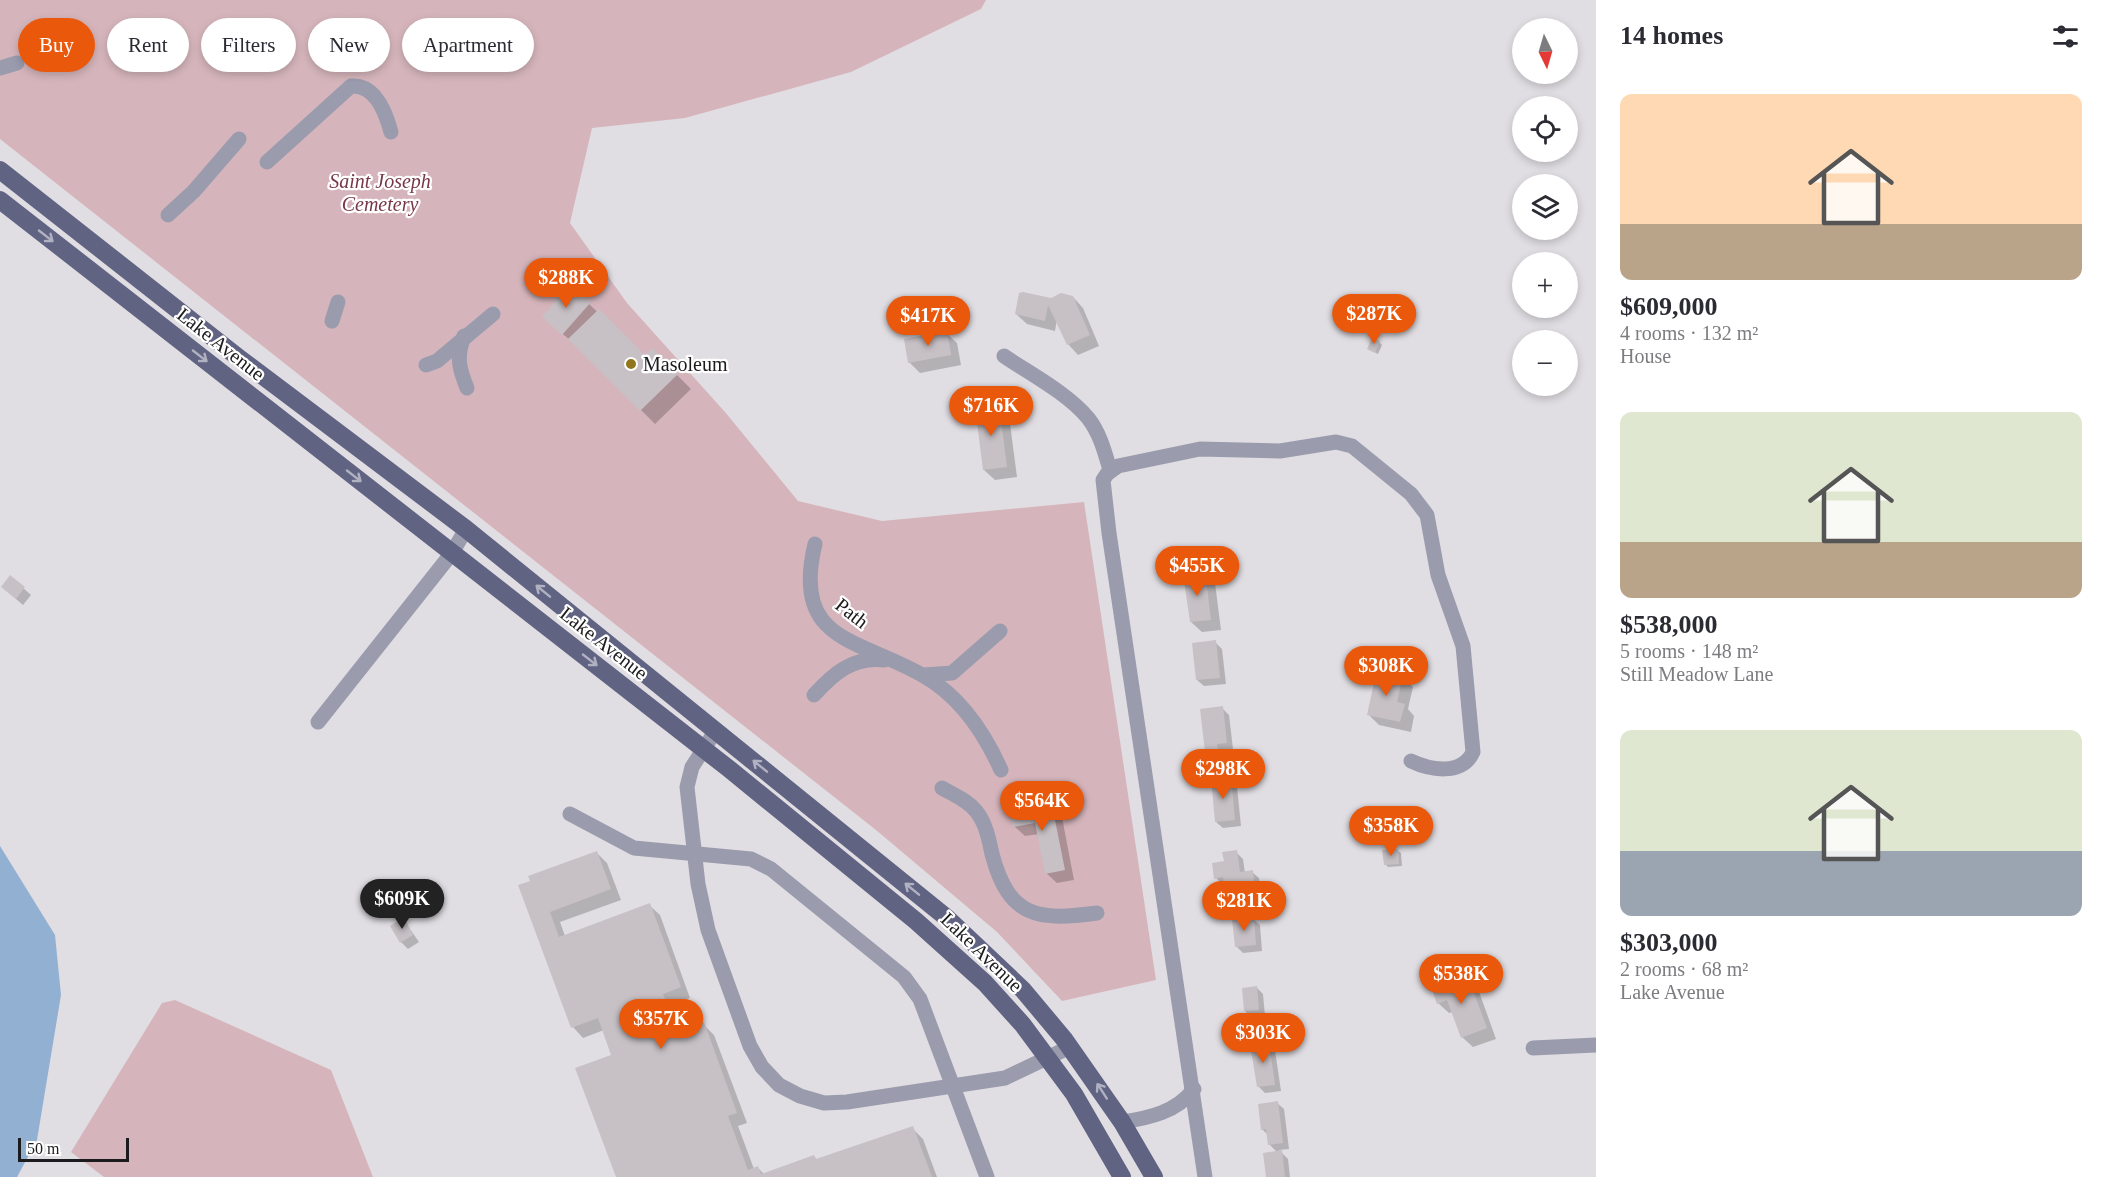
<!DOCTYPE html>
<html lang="en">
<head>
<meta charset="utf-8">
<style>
  body { margin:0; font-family:"Times New Roman",serif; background:#f2f2f3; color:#2b2b33; height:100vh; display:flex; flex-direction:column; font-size:22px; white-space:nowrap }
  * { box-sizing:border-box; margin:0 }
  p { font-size:20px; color:#7c7c81 }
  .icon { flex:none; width:33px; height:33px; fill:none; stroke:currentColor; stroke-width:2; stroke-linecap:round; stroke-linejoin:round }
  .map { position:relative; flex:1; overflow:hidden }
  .drawer { display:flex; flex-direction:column; background:#fff; width:510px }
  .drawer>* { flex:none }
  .guide { position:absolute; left:18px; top:18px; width:570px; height:54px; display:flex; gap:12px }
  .needle { width:39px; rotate:175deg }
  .buttons { position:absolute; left:1512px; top:18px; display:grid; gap:12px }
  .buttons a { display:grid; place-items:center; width:66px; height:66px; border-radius:50%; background:#fff; box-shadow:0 3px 9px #0003; font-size:30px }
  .scale { position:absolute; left:18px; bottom:15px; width:111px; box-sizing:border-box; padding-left:6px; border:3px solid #1b1a1c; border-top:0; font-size:16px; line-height:21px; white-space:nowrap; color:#1b1a1c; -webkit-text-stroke:4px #fff; paint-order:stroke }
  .price { position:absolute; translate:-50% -51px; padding:0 14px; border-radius:21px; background:#ea580c; color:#fff; font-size:20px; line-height:39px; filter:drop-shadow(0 2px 3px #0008) }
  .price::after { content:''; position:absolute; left:50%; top:36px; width:18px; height:14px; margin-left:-9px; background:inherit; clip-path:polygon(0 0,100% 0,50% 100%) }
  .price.current { background:#222; color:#fff }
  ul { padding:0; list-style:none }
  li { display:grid; align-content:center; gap:12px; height:318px; padding:0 24px }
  li span { display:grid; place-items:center; height:186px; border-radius:12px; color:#555 }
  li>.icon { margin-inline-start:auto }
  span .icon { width:108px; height:108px; fill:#fffc; stroke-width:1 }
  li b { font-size:26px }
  h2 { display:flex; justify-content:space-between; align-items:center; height:72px; padding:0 24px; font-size:26px }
  .pill { padding:0 21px; border-radius:27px; background:#fff; box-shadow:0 3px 9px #0003; font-size:21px; line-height:54px }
  .pill.current { background:#ea580c; color:#fff }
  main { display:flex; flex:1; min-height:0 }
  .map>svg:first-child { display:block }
  .green { fill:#d5b5bb }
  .water { fill:#92b0d2 }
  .shadow { fill:#0003 }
  .building { fill:#c7c1c5 }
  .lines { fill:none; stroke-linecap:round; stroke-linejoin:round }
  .minor { stroke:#9a9cae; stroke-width:15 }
  .major { stroke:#616383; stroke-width:18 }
  .oneway { stroke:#b0b1c1 }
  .poi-dot { fill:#91761c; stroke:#fff; stroke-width:2 }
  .labels { text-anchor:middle; stroke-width:4.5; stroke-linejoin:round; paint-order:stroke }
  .park-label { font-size:20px; font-style:italic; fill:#773747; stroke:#fff }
  .street-label { font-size:20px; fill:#1b1a1c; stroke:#fff }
  .poi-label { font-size:20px; fill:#1b1a1c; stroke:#fff; text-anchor:start }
</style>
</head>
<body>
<main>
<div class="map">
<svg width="1596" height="1177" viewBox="0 0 1596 1177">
  <rect width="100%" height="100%" fill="#e1dee3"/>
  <g class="green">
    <polygon points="0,0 986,0 981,9 851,72 685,118 592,128 570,223 627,303 725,412 798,501 882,521 1084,502 1156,980 1062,1001 997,932 876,830 0,139"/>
    <polygon points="175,1000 331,1070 373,1177 104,1177 71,1152 162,1003"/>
  </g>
  <polygon class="water" points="0,846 55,935 61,995 37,1140 17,1177 0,1177"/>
  <g class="shadow">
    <polygon points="570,286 645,357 652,350 691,389 655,424 575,344 554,327"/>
    <polygon points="1073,297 1083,308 1099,346 1078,355 1068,344 1057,319 1055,331 1027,324 1016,314 1051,299"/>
    <polygon points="946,333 957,343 961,365 920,373 909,362"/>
    <polygon points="1379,342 1382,345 1378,354 1369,349"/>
    <polygon points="998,405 1009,416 1017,477 995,480 984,470"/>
    <polygon points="1204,572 1215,583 1221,630 1202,632 1191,622"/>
    <polygon points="11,577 31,595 23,605 9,593"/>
    <polygon points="1215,642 1222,649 1226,684 1204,686 1197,680"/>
    <polygon points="1378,671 1403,677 1413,687 1408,709 1414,716 1411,732 1379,725 1368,714"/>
    <polygon points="1222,708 1229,715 1233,749 1223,750 1224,757 1213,758 1207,752"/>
    <polygon points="1231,779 1237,786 1241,826 1223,828 1216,822"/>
    <polygon points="1051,801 1061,812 1074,880 1057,883 1046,873 1039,834 1025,836 1014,826"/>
    <polygon points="1398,851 1401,853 1402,866 1388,867 1385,864"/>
    <polygon points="1236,852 1243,859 1245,873 1252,872 1259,878 1260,889 1232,893 1216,878 1225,862"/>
    <polygon points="597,853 607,863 621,900 560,922 565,936 649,905 660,915 690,998 672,1004 682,1032 703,1024 714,1035 747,1123 738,1126 754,1169 758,1168 764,1174 813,1156 817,1160 912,1128 923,1139 937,1177 617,1177 613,1055 604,1030 583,1038 573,1027 520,886"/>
    <polygon points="403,919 419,942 408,949 401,942"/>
    <polygon points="1253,919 1260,925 1262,951 1243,953 1236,946"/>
    <polygon points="1466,976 1477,986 1496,1039 1473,1047 1462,1037 1453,1012 1449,1013 1438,1003"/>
    <polygon points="1257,988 1263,994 1265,1016 1252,1018 1245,1011"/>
    <polygon points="1268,1043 1275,1050 1281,1091 1265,1093 1258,1086"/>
    <polygon points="1277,1103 1284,1109 1289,1149 1279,1150 1288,1159 1290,1177 1267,1177 1277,1152 1269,1144 1268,1135 1262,1129"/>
  </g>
  <g class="building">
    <polygon points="570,284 591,302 562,335 542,317"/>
    <polygon points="1023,292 1051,298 1061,293 1073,296 1090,335 1067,345 1048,305 1045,321 1015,314 1019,293"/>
    <polygon points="599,309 645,355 652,348 678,374 640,411 568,339"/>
    <polygon points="947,331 951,355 908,363 904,339"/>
    <polygon points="1372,338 1380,341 1375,353 1367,349"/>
    <polygon points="999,404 1007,467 983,470 975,407"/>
    <polygon points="1205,571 1211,620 1190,622 1183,574"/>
    <polygon points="10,575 25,587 16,599 1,587"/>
    <polygon points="1216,640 1220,678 1196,680 1192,643"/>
    <polygon points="1377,669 1403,675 1397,702 1405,704 1400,722 1367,715"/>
    <polygon points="1223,706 1227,743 1217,744 1218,751 1205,752 1200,709"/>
    <polygon points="1231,777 1235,820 1215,822 1211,779"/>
    <polygon points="1051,800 1065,870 1045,874 1035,823 1013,827 1010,808"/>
    <polygon points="1398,849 1399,864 1384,865 1382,850"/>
    <polygon points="1237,850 1240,872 1253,870 1254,882 1224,887 1223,877 1214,879 1212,863 1224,861 1222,852"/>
    <polygon points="597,851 611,889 550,912 559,937 650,903 681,987 663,994 677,1032 704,1022 737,1113 728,1116 748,1170 758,1166 761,1174 814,1155 816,1159 913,1126 932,1177 616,1177 575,1068 611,1055 598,1018 571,1028 518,885 530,881 528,876"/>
    <polygon points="404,917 413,935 400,943 390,926"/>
    <polygon points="1254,917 1256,945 1235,947 1232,919"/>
    <polygon points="1467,974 1487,1028 1461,1038 1447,1000 1437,1004 1431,987"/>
    <polygon points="1257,986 1259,1010 1244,1011 1242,988"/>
    <polygon points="1269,1042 1275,1085 1257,1087 1250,1044"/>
    <polygon points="1278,1101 1283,1143 1268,1145 1266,1129 1261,1130 1258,1104"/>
    <polygon points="1282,1150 1285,1177 1266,1177 1263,1153"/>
  </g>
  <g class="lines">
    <g class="minor">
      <polyline points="0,68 17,63"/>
      <path d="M 267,162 L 351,86 C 375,84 386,113 391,132"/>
      <polyline points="168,215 194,191 239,139"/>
      <polyline points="332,321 338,302"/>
      <path d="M 464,336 C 456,357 459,368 467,388"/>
      <path d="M 1004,356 C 1032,375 1067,393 1088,418 C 1100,433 1105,453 1110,470"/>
      <polyline points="426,365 437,361 493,314"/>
      <path d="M 815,544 C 791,643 859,638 924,676 C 961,697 984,732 1001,770"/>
      <polyline points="924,675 952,673 1000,631"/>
      <path d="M 814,695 C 833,674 853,656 884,660"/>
      <polyline points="318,722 452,553 466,529"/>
      <polyline points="716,730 692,767 687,787 698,884 708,930 750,1046 762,1067 779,1085 800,1096 824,1103 847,1102 1005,1078 1070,1047"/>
      <path d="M 942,788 C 954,795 967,800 976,811 C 986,823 989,840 992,854 C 1009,918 1038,921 1097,913"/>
      <polyline points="570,814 634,848 751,859 771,869 904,977 920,999 987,1177"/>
      <polyline points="1533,1048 1596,1045"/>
      <path d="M 1122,1122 C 1149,1118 1177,1112 1194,1089"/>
      <path d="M 1205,1177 L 1109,533 L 1103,480 L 1107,474 L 1118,466 L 1200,449 L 1280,451 L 1336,442 L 1352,446 L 1411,494 L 1427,515 L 1438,575 L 1463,646 L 1473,752 C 1462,776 1430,770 1411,761"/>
    </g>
    <g class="major">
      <polyline points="0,170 239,358 466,529 947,918 1023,990 1064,1039 1122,1122 1154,1177"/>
      <polyline points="0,200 728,768 916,921 985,983 1023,1025 1074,1094 1122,1177"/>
    </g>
  </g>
  <defs><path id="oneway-shaft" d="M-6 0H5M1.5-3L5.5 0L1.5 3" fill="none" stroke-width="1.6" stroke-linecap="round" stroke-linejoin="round" transform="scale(1.5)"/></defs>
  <g class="oneway">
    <use href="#oneway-shaft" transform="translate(46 236) rotate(38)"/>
    <use href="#oneway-shaft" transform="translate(200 356) rotate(38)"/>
    <use href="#oneway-shaft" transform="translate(354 476) rotate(38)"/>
    <use href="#oneway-shaft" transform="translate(543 591) rotate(-141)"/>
    <use href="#oneway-shaft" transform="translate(590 660) rotate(38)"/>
    <use href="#oneway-shaft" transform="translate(760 766) rotate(-141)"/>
    <use href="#oneway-shaft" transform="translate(912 889) rotate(-141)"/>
    <use href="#oneway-shaft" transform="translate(1102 1091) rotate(-123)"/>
  </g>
  <circle class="poi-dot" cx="631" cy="364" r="6"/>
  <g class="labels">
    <g class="park-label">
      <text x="380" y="188">Saint Joseph<tspan x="380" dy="23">Cemetery</tspan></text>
    </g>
    <g class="street-label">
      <text transform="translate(221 344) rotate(38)" y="7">Lake Avenue</text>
      <text transform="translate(852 613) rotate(38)" y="7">Path</text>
      <text transform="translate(604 643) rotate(38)" y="7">Lake Avenue</text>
      <text transform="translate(982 952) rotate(44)" y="7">Lake Avenue</text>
    </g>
    <g class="poi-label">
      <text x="643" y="371">Masoleum</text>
    </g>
  </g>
</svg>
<div class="buttons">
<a><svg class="needle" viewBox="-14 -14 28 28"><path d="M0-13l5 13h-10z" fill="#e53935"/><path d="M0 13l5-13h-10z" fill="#7c7c81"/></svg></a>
<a><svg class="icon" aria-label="locate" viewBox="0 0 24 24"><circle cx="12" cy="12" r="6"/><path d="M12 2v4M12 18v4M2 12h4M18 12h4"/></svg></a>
<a><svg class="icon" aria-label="layers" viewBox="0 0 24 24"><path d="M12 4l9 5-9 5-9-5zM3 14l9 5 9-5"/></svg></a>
<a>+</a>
<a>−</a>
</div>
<div class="scale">50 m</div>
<b class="price" style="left:566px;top:309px">$288K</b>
<b class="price" style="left:1374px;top:345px">$287K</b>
<b class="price" style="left:928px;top:347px">$417K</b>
<b class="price" style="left:991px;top:437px">$716K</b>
<b class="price" style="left:1197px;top:597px">$455K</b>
<b class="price" style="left:1386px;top:697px">$308K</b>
<b class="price" style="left:1223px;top:800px">$298K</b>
<b class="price" style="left:1042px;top:832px">$564K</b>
<b class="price" style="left:1391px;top:857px">$358K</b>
<b class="price current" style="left:402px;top:930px">$609K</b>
<b class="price" style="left:1244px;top:932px">$281K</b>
<b class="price" style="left:1461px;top:1005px">$538K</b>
<b class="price" style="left:661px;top:1050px">$357K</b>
<b class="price" style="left:1263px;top:1064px">$303K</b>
<div class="guide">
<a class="pill current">Buy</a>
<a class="pill">Rent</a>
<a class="pill">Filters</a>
<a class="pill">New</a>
<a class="pill">Apartment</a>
</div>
</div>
<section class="drawer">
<h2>14 homes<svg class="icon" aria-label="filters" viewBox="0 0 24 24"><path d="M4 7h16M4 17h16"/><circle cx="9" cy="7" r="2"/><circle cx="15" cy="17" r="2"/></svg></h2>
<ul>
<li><span style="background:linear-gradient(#ffd9b3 70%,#b9a48a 0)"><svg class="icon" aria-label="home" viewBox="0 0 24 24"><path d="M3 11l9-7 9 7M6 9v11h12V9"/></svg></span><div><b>$609,000</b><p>4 rooms · 132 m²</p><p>House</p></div></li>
<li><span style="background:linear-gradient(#dfe7d0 70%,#b9a48a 0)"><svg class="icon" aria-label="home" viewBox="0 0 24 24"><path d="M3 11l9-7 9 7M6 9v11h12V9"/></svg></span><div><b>$538,000</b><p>5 rooms · 148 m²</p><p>Still Meadow Lane</p></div></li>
<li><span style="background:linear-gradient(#dfe7d0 65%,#9aa5b1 0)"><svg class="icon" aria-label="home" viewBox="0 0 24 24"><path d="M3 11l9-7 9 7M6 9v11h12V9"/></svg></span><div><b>$303,000</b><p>2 rooms · 68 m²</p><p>Lake Avenue</p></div></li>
</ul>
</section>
</main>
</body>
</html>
